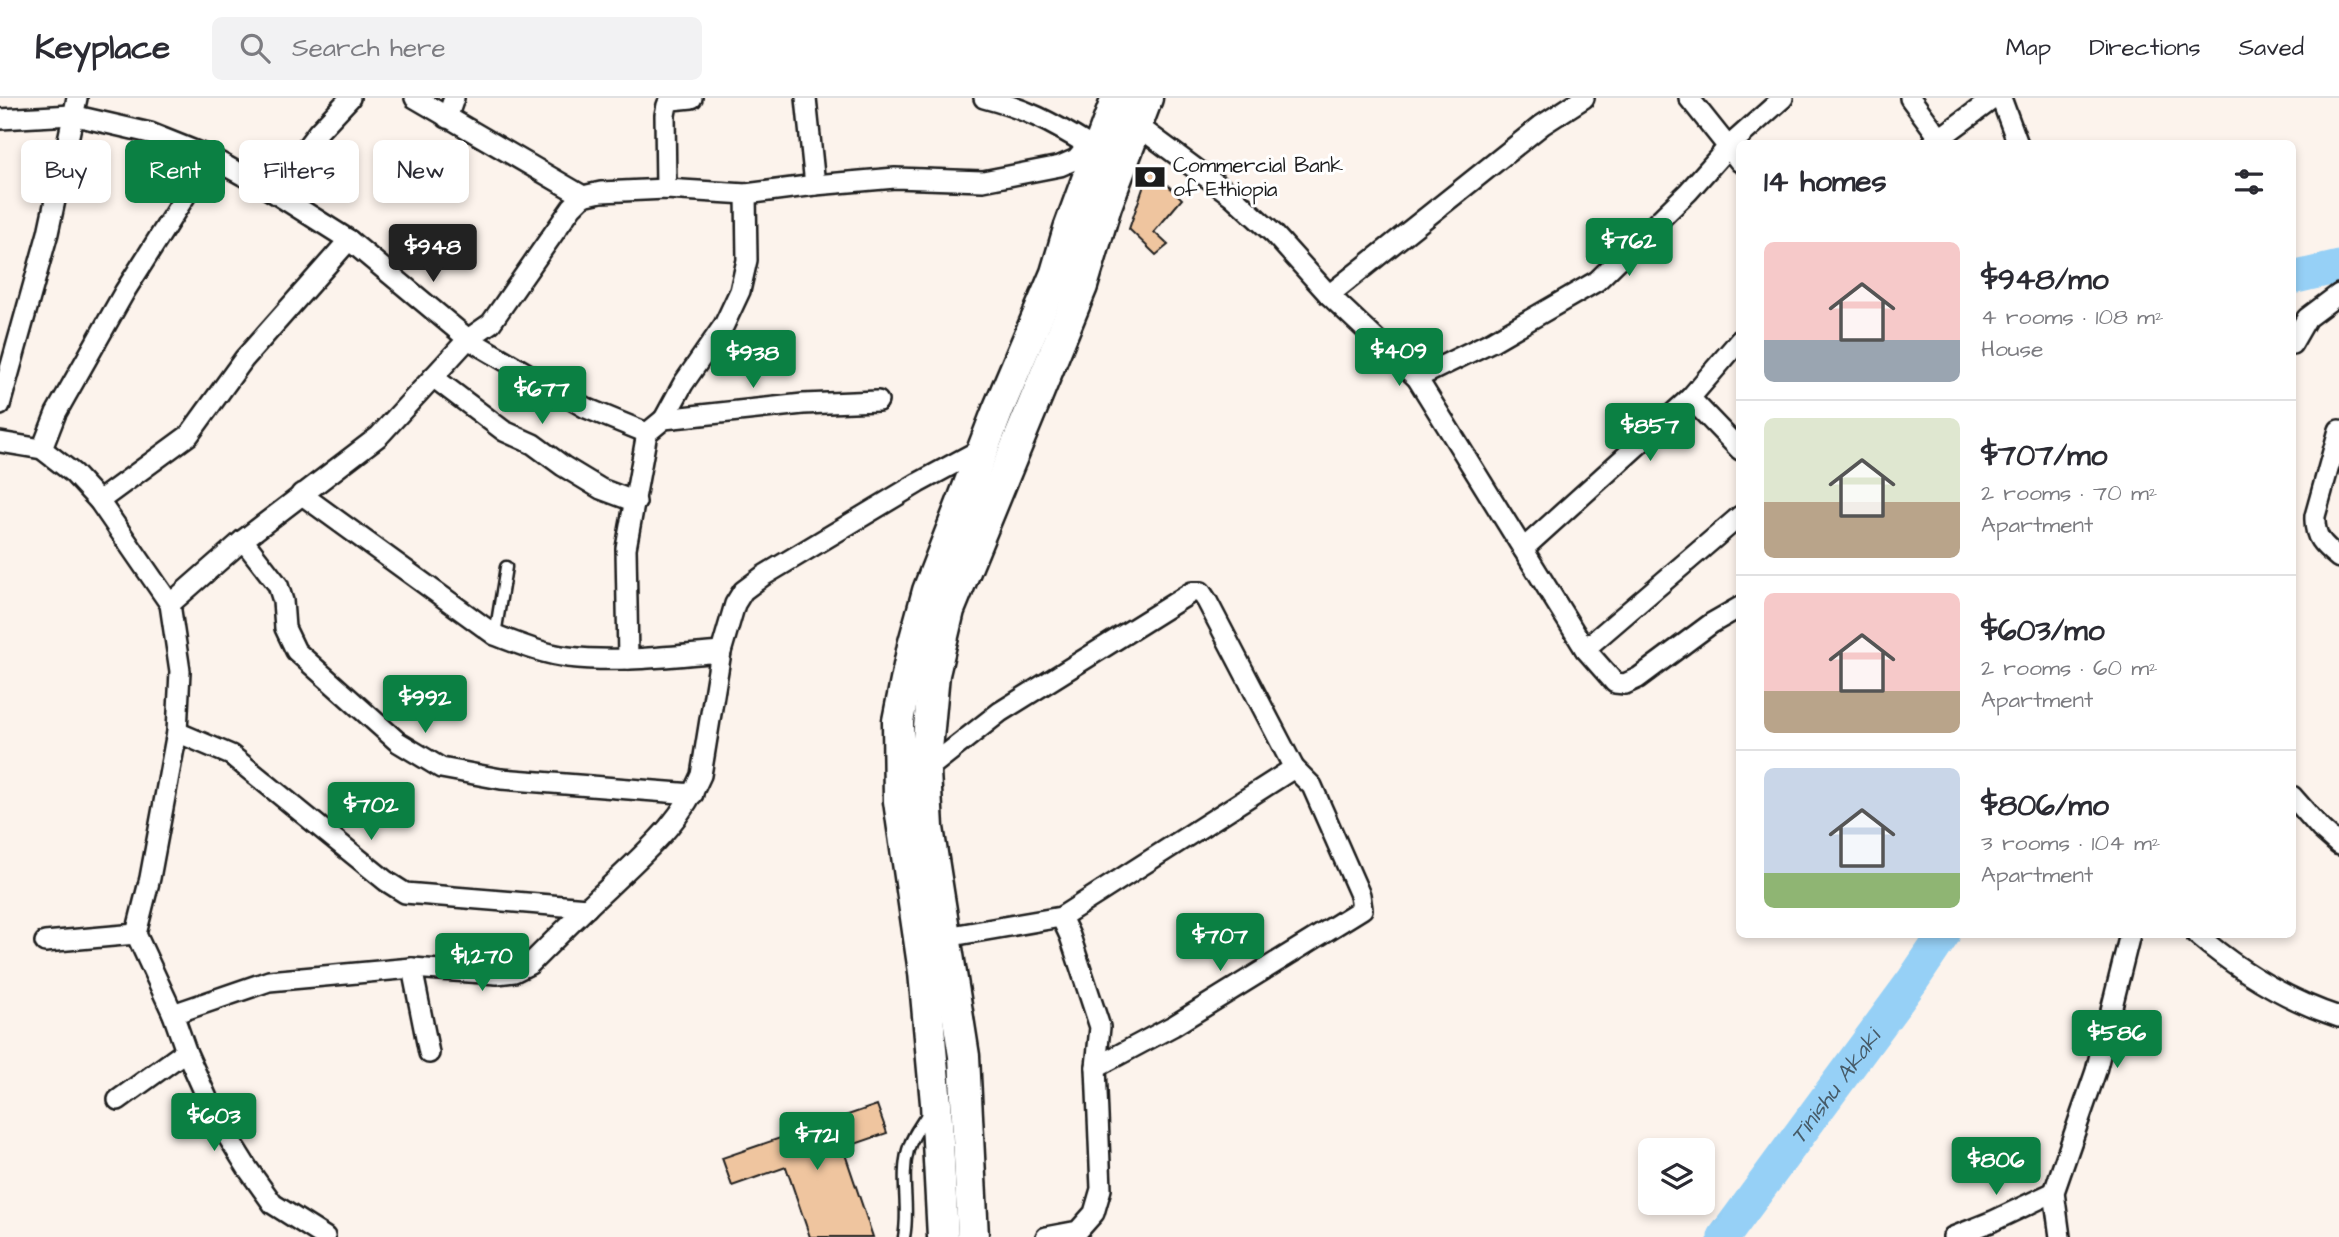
<!DOCTYPE html>
<html lang="en">
<head>
<meta charset="utf-8">
<style>
  body { margin:0; font-family:"Architects Daughter",sans-serif; background:#f2f2f3; color:#2b2b33; height:100vh; display:flex; flex-direction:column; font-size:26px; white-space:nowrap }
  * { box-sizing:border-box; margin:0 }
  p { font-size:23px; color:#7c7c81 }
  .icon { flex:none; width:38px; height:38px; fill:none; stroke:currentColor; stroke-width:2; stroke-linecap:round; stroke-linejoin:round }
  .map { position:relative; flex:1; overflow:hidden }
  .sheet { position:absolute; left:1736px; top:42px; width:560px; height:798px; display:flex; flex-direction:column; background:#fff; border-radius:10px; box-shadow:0 4px 10px #0003 }
  .sheet>* { flex:none }
  .banner { position:absolute; left:21px; top:42px; width:665px; height:63px; display:flex; gap:14px }
  .fabs { position:absolute; left:1638px; top:1040px; display:grid; gap:14px }
  .fabs a { display:grid; place-items:center; width:77px; height:77px; border-radius:10px; background:#fff; box-shadow:0 4px 10px #0003; font-size:35px }
  .price { position:absolute; translate:-50% -60px; padding:0 16px; border-radius:7px; background:#0b8043; color:#fff; font-size:23px; line-height:46px; filter:drop-shadow(0 2px 4px #0008) }
  .price::after { content:''; position:absolute; left:50%; top:42px; width:21px; height:16px; margin-left:-10px; background:inherit; clip-path:polygon(0 0,100% 0,50% 100%) }
  .price.on { background:#222; color:#fff }
  ul { padding:0; list-style:none }
  li { display:flex; align-items:center; gap:21px; height:175px; padding:0 28px }
  li+li { border-top:2px solid #e1e1e2 }
  li span { display:grid; place-items:center; flex:none; width:196px; height:140px; border-radius:10px; color:#555 }
  li>.icon { margin-inline-start:auto }
  span .icon { width:84px; height:84px; fill:#fffc; stroke-width:1 }
  li b { font-size:30px }
  h2 { display:flex; justify-content:space-between; align-items:center; height:84px; padding:0 28px; font-size:30px }
  .tag { padding:0 24px; border-radius:10px; background:#fff; box-shadow:0 4px 10px #0003; font-size:24px; line-height:63px }
  .tag.on { background:#0b8043; color:#fff }
  header { display:flex; align-items:center; gap:42px; box-sizing:border-box; height:98px; padding:0 35px; background:#fff; border-bottom:2px solid #e1e1e2 }
  header strong { font-size:33px }
  nav { display:flex; gap:38px; margin-inline-start:auto; font-size:24px }
  .search { width:490px; height:63px; background:#f2f2f3; display:flex; align-items:center; gap:18px; box-sizing:border-box; padding:0 24px; border-radius:10px; color:#7c7c81; font-size:26px }
  .map>svg:first-child { display:block }
  .lines { fill:none; stroke-linecap:round; stroke-linejoin:round }
  .river { stroke:#96d0f6; stroke-width:33 }
  .building { fill:#efc59f; stroke:#1c1c1c; stroke-width:2 }
  .lane-casing { stroke:#1c1c1c; stroke-width:15 }
  .street-casing { stroke:#1c1c1c; stroke-width:24 }
  .primary-casing { stroke:#1c1c1c; stroke-width:35 }
  .lane { stroke:#fff; stroke-width:10 }
  .street { stroke:#fff; stroke-width:19 }
  .primary { stroke:#fff; stroke-width:30 }
  .labels { text-anchor:middle; stroke-width:6; stroke-linejoin:round; paint-order:stroke }
  .poi-label { font-size:21px; fill:#1c1c1c; stroke:#fff; text-anchor:start }
  .water-label { font-size:23px; font-style:italic; fill:#475b68; stroke:#fff }
</style>
</head>
<body>
<header>
<strong>Keyplace</strong>
<div class="search"><svg class="icon" aria-label="search" viewBox="0 0 24 24"><circle cx="10" cy="10" r="6"/><path d="M15 15l6 6"/></svg>Search here</div>
<nav><a>Map</a><a>Directions</a><a>Saved</a></nav>
</header>
<div class="map">
<svg width="2339" height="1139" viewBox="0 0 2339 1139">
  <rect width="100%" height="100%" fill="#fcf3ec"/>
  <filter id="ink" filterUnits="userSpaceOnUse"><feTurbulence type="fractalNoise" baseFrequency=".0143" numOctaves="2"/><feDisplacementMap in="SourceGraphic" scale="14" xChannelSelector="R" yChannelSelector="G"/><feConvolveMatrix kernelMatrix="1 2 1 2 8 2 1 2 1" color-interpolation-filters="sRGB"/></filter>
  <g filter="url(#ink)">
    <g class="lines">
      <g class="river">
        <polyline points="2292,180 2339,169"/>
        <path id="s1" d="M 1724,1139 L 1913,882 L 1944,836"/>
      </g>
    </g>
    <g class="building">
      <polygon points="1150,70 1182,101 1154,134 1168,147 1156,157 1129,131"/>
      <polygon points="877,1007 887,1035 843,1050 873,1139 810,1139 786,1069 732,1088 722,1060"/>
    </g>
    <g class="lines">
      <g class="lane-casing">
        <g id="lane">
          <polyline points="495,537 506,469"/>
          <path d="M 904,1139 C 910,1110 900,1081 908,1052 C 912,1038 921,1026 929,1014"/>
        </g>
      </g>
      <g class="street-casing">
        <g id="street">
          <polyline points="415,0 583,98"/>
          <polyline points="806,0 815,87"/>
          <path d="M 984,0 C 1026,11 1051,24 1088,47"/>
          <polyline points="1689,0 1740,64"/>
          <polyline points="1910,0 1939,39"/>
          <polyline points="2001,0 2018,46"/>
          <polyline points="447,20 454,0"/>
          <polyline points="0,21 72,17 150,35 210,59 273,94 349,142 468,241 586,310 647,335"/>
          <polyline points="1138,28 1231,97 1274,136 1329,197 1417,280 1585,551 1615,585 1625,586 1638,580 1712,525 1740,509"/>
          <polyline points="1932,46 1994,0"/>
          <polyline points="666,91 665,17 667,7 672,2 692,0"/>
          <polyline points="273,94 318,34 350,0"/>
          <polyline points="1329,197 1542,27 1584,0"/>
          <polyline points="2292,246 2307,220 2339,196"/>
          <polyline points="433,279 504,333 533,346 563,368 601,391 636,404"/>
          <polyline points="1417,280 1493,243 1597,183 1688,94 1728,49 1783,0"/>
          <polyline points="1690,300 1740,352"/>
          <polyline points="0,307 48,135 77,0"/>
          <polyline points="664,321 683,286 724,227 740,193 747,162 746,96"/>
          <path d="M 2339,332 L 2315,418 C 2314,440 2323,447 2339,460"/>
          <polyline points="0,344 42,351 73,375 99,403 170,506 180,573 177,634 150,780 136,836 173,916 186,953 215,1018 248,1071 273,1106 325,1139"/>
          <polyline points="42,351 56,315 125,193 210,59"/>
          <path d="M 301,396 L 495,537 C 519,546 543,556 568,559 C 619,565 670,558 721,554"/>
          <polyline points="99,403 189,337 244,261 349,142"/>
          <polyline points="243,442 278,487 283,503 285,530 296,553 398,644 441,670 501,681 693,696"/>
          <polyline points="1523,451 1690,300 1740,242"/>
          <polyline points="170,506 243,442 379,338 468,241 491,225 572,109 583,98 601,94 666,91 746,96 815,87 895,80 983,83 1060,68 1076,61 1088,47 1098,50"/>
          <polyline points="1585,551 1740,418"/>
          <polyline points="628,561 626,450 647,335 664,321 803,306 878,303"/>
          <polyline points="177,634 231,657 386,783 405,795 587,810"/>
          <polyline points="925,673 1000,614 1192,494 1201,494 1207,503 1294,670 1312,688 1360,797 1362,811 1173,928 1096,969"/>
          <polyline points="2292,698 2321,731 2339,747"/>
          <path d="M 2196,836 C 2238,872 2287,902 2339,919"/>
          <polyline points="946,839 1061,819 1294,670"/>
          <polyline points="45,844 136,836"/>
          <polyline points="412,870 429,955"/>
          <path d="M 173,916 L 269,883 L 412,870 L 497,876 L 514,874 L 530,866 C 556,840 581,815 608,790 C 645,754 681,725 701,677 L 721,554 L 735,506 L 743,493 L 763,478 L 918,385 L 983,350 L 986,352"/>
          <polyline points="118,1002 186,953"/>
          <polyline points="1046,1139 1078,1133 1094,1115 1101,1091 1096,969 1100,929 1070,838 1061,819"/>
          <polyline points="1953,1139 1993,1123 2054,1094"/>
          <polyline points="2060,1139 2054,1094 2096,973 2130,836"/>
        </g>
      </g>
      <g class="primary-casing">
        <g id="primary">
          <polyline points="943,1139 936,1005 924,874 899,703 898,623 913,548 928,493 998,312 1056,175 1069,131 1117,0"/>
          <polyline points="973,1139 964,958 928,730 925,673 934,576 949,512 1082,188 1106,108 1147,0"/>
        </g>
      </g>
      <use href="#lane" class="lane"/>
      <use href="#street" class="street"/>
      <use href="#primary" class="primary"/>
    </g>
  </g>
  <defs>
    <g id="bank-bare" transform="scale(2.415)"><path d="M-6-4H6V4H-6ZM0-2.3a2.3 2.3 0 1 0 0 4.6a2.3 2.3 0 1 0 0-4.6Z" fill="#1c1c1c" stroke="#fff" stroke-width="2.5" paint-order="stroke"/></g>
  </defs>
  <g fill-rule="evenodd">
    <use href="#bank-bare" x="1150" y="79"/>
  </g>
  <g class="labels">
    <g class="poi-label">
      <text x="1173" y="74">Commercial Bank<tspan x="1173" dy="24">of Ethiopia</tspan></text>
    </g>
    <g class="water-label">
      <text dy="8" stroke="none"><textPath href="#s1" startOffset="187">Tinishu Akaki</textPath></text>
    </g>
  </g>
</svg>
<div class="fabs">
<a><svg class="icon" aria-label="layers" viewBox="0 0 24 24"><path d="M12 4l9 5-9 5-9-5zM3 14l9 5 9-5"/></svg></a>
</div>
<b class="price" style="left:1629px;top:180px">$762</b>
<b class="price on" style="left:433px;top:186px">$948</b>
<b class="price" style="left:1399px;top:290px">$409</b>
<b class="price" style="left:753px;top:292px">$938</b>
<b class="price" style="left:542px;top:328px">$677</b>
<b class="price" style="left:1650px;top:365px">$857</b>
<b class="price" style="left:425px;top:637px">$992</b>
<b class="price" style="left:371px;top:744px">$702</b>
<b class="price" style="left:1220px;top:875px">$707</b>
<b class="price" style="left:482px;top:895px">$1,270</b>
<b class="price" style="left:2117px;top:972px">$586</b>
<b class="price" style="left:214px;top:1055px">$603</b>
<b class="price" style="left:817px;top:1074px">$721</b>
<b class="price" style="left:1996px;top:1099px">$806</b>
<div class="banner">
<a class="tag">Buy</a>
<a class="tag on">Rent</a>
<a class="tag">Filters</a>
<a class="tag">New</a>
</div>
<section class="sheet">
<h2>14 homes<svg class="icon" aria-label="filters" viewBox="0 0 24 24"><path d="M4 7h16M4 17h16"/><circle cx="9" cy="7" r="2"/><circle cx="15" cy="17" r="2"/></svg></h2>
<ul>
<li><span style="background:linear-gradient(#f6c9c9 70%,#9aa5b1 0)"><svg class="icon" aria-label="home" viewBox="0 0 24 24"><path d="M3 11l9-7 9 7M6 9v11h12V9"/></svg></span><div><b>$948/mo</b><p>4 rooms · 108 m²</p><p>House</p></div></li>
<li><span style="background:linear-gradient(#dfe7d0 60%,#b9a48a 0)"><svg class="icon" aria-label="home" viewBox="0 0 24 24"><path d="M3 11l9-7 9 7M6 9v11h12V9"/></svg></span><div><b>$707/mo</b><p>2 rooms · 70 m²</p><p>Apartment</p></div></li>
<li><span style="background:linear-gradient(#f6c9c9 70%,#b9a48a 0)"><svg class="icon" aria-label="home" viewBox="0 0 24 24"><path d="M3 11l9-7 9 7M6 9v11h12V9"/></svg></span><div><b>$603/mo</b><p>2 rooms · 60 m²</p><p>Apartment</p></div></li>
<li><span style="background:linear-gradient(#c9d6e8 75%,#8fb573 0)"><svg class="icon" aria-label="home" viewBox="0 0 24 24"><path d="M3 11l9-7 9 7M6 9v11h12V9"/></svg></span><div><b>$806/mo</b><p>3 rooms · 104 m²</p><p>Apartment</p></div></li>
</ul>
</section>
</div>
</body>
</html>
